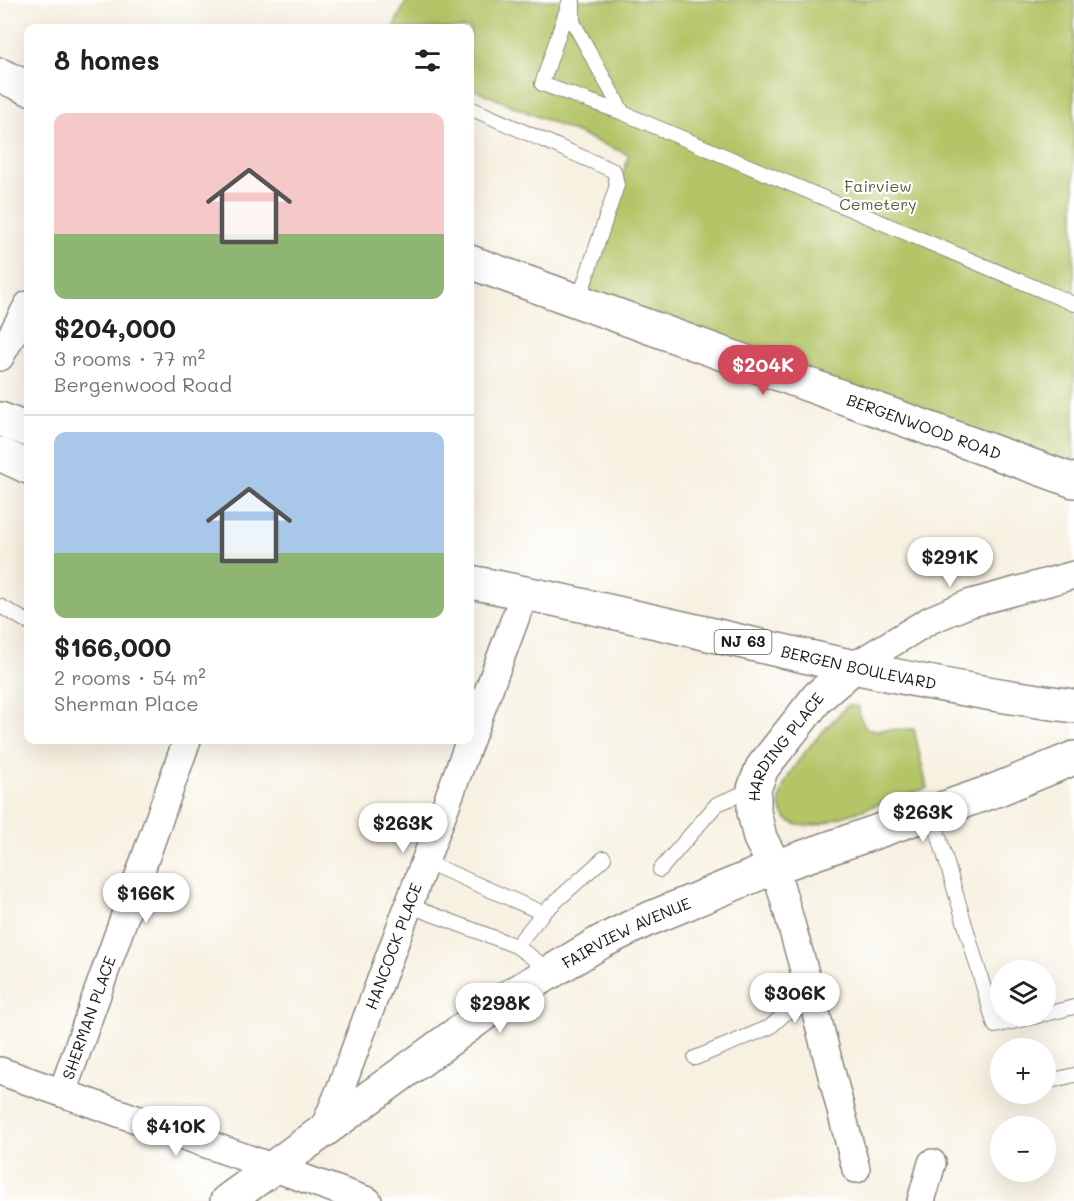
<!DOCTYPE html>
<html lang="en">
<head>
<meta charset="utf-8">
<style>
  body { margin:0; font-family:Mali,sans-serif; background:#f6f6f6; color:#222; height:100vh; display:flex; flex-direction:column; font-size:22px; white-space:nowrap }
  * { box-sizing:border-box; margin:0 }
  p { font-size:20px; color:#767676 }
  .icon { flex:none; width:33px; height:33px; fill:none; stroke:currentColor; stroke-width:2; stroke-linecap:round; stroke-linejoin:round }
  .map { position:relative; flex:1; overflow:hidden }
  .drawer { position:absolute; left:24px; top:24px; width:450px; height:720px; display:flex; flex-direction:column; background:#fff; border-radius:12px; box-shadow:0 6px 24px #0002 }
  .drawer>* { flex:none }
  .tools { position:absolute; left:990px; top:960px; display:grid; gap:12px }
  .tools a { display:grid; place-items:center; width:66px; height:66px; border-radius:50%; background:#fff; box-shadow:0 6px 24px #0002; font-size:30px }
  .price { position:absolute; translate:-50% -51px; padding:0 14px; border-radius:21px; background:#fff; color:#222; font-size:20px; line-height:39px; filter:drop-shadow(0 2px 3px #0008) }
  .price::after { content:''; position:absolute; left:50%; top:36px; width:18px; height:14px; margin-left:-9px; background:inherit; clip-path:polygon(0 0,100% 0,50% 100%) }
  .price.on { background:#d1495b; color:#fff }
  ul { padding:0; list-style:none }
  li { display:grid; align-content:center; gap:12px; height:318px; padding:0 30px }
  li+li { border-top:2px solid #e0e0e0 }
  li span { display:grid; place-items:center; height:186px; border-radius:12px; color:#555 }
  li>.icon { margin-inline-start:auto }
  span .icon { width:108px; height:108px; fill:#fffc; stroke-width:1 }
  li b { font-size:26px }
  h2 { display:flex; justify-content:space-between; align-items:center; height:72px; padding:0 30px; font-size:26px }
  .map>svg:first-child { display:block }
  .green { fill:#b4c568; stroke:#687042; stroke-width:1.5 }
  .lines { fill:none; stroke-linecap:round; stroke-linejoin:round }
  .service-casing { stroke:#8a867e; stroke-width:16 }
  .minor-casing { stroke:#8a867e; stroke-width:30 }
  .tertiary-casing { stroke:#8a867e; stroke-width:36 }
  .secondary-casing { stroke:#8a867e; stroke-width:36 }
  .primary-casing { stroke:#8a867e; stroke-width:36 }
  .service { stroke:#fff; stroke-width:14 }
  .minor { stroke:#fff; stroke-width:27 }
  .tertiary { stroke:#fff; stroke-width:33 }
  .secondary { stroke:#fff; stroke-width:33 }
  .primary { stroke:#fff; stroke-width:33 }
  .labels { text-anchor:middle; stroke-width:4.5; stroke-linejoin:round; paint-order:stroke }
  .shield { fill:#fff; stroke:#606060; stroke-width:1.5 }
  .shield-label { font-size:15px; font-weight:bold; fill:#1c1c1c }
  .park-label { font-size:16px; fill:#59603a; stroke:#fff }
  .street-label { font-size:16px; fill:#1c1c1c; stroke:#fff }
</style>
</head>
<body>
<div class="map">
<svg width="1074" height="1201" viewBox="0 0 1074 1201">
  <rect width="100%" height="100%" fill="#fff"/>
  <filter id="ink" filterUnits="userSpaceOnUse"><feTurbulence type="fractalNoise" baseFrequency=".0167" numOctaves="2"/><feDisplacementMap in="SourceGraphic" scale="12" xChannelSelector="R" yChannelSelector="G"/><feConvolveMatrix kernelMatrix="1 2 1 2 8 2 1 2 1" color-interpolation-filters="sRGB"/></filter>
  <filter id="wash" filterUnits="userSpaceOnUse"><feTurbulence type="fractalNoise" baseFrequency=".008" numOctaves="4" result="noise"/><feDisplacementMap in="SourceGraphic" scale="24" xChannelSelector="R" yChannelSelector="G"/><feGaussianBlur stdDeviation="1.35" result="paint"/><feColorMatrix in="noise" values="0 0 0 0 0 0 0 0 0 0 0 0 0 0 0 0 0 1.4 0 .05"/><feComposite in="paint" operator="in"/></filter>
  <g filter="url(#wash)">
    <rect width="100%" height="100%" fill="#f7f1e1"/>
    <g class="green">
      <polygon points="407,0 1074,0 1074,477 585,294 629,155 470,88 470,28 393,28"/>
      <path d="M 848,705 L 859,707 L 859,715 L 866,728 L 874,730 L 914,729 L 927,788 L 824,823 C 811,826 795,829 785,817 C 761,788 830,725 848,705 Z"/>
    </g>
  </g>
  <g filter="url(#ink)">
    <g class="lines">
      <g class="service-casing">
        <g id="service">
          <polyline points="570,0 542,84 623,113 1074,304"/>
          <polyline points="573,2 573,22 623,113"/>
          <polyline points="470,108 614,171 617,185 578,302"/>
          <polyline points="0,606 28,622"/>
          <polyline points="932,813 995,1026 1038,1016"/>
          <polyline points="424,861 543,913"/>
          <polyline points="660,870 717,804 754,789"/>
          <polyline points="408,905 516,946"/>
          <polyline points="551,971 516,946 543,913 604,858"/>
          <polyline points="1046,1014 1074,1007"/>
          <polyline points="695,1058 770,1027 788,1011 814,1005"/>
          <polyline points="1046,1082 1074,1075"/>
        </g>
      </g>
      <g class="minor-casing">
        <g id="minor">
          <polyline points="0,357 28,305"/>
          <polyline points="854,666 930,620 968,604 1074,575"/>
          <polyline points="775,867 814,1005 856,1169"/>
          <polyline points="0,1071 368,1201"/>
          <path id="s1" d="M 62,1093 L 187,740"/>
          <path id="s2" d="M 322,1133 L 340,1090 L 525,592"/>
          <polyline points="921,1201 932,1163"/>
        </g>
      </g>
      <g class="tertiary-casing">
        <g id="tertiary">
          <polyline points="0,75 28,88"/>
          <path id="s3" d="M 470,262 L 1074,481"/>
        </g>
      </g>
      <g class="secondary-casing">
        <g id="secondary">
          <path id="s4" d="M 775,867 L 760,838 L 754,812 L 754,789 L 762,768 L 818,697 L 854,666"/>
          <path id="s5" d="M 227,1201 L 502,1001 L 601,942 L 644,921 L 775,867 L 996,790 L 1074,758"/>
        </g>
      </g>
      <g class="primary-casing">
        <g id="primary">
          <polyline points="0,419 28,430"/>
          <polyline points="0,454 28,467"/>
          <path id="s6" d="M 470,582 C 672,620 870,680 1074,706"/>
        </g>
      </g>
      <use href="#service" class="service"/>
      <use href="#minor" class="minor"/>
      <use href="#tertiary" class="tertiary"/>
      <use href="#secondary" class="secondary"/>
      <use href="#primary" class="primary"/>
    </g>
  </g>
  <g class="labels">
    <rect class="shield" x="714.5" y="630" width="57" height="24" rx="4.5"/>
    <g class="shield-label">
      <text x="743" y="647">NJ 63</text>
    </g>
    <g class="park-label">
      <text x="878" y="192">Fairview<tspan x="878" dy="18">Cemetery</tspan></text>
    </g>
    <g class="street-label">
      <text dy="6" stroke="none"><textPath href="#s3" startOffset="483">BERGENWOOD ROAD</textPath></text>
      <text dy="6" stroke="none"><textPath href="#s6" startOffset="398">BERGEN BOULEVARD</textPath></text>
      <text dy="6" stroke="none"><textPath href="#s4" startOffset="134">HARDING PLACE</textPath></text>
      <text dy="6" stroke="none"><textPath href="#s5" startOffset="482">FAIRVIEW AVENUE</textPath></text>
      <text dy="6" stroke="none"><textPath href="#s2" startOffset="200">HANCOCK PLACE</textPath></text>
      <text dy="6" stroke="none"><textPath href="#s1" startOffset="80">SHERMAN PLACE</textPath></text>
    </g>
  </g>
</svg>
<div class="tools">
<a><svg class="icon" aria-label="layers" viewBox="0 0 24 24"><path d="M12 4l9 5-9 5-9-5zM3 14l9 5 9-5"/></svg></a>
<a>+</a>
<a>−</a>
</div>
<b class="price on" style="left:763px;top:396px">$204K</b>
<b class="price" style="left:950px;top:588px">$291K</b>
<b class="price" style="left:923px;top:843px">$263K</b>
<b class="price" style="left:403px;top:854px">$263K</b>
<b class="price" style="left:146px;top:924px">$166K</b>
<b class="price" style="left:795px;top:1024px">$306K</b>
<b class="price" style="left:500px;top:1034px">$298K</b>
<b class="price" style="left:176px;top:1157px">$410K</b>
<section class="drawer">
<h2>8 homes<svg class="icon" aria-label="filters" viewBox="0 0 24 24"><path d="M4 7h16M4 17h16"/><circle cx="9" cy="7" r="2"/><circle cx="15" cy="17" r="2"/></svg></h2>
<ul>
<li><span style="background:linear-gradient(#f6c9c9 65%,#8fb573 0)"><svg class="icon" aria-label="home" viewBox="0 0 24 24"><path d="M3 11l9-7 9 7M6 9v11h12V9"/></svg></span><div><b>$204,000</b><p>3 rooms · 77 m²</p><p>Bergenwood Road</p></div></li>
<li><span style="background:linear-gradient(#a9c7e8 65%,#8fb573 0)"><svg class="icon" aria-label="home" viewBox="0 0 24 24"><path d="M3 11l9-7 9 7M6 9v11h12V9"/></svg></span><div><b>$166,000</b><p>2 rooms · 54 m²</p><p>Sherman Place</p></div></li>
</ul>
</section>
</div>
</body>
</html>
